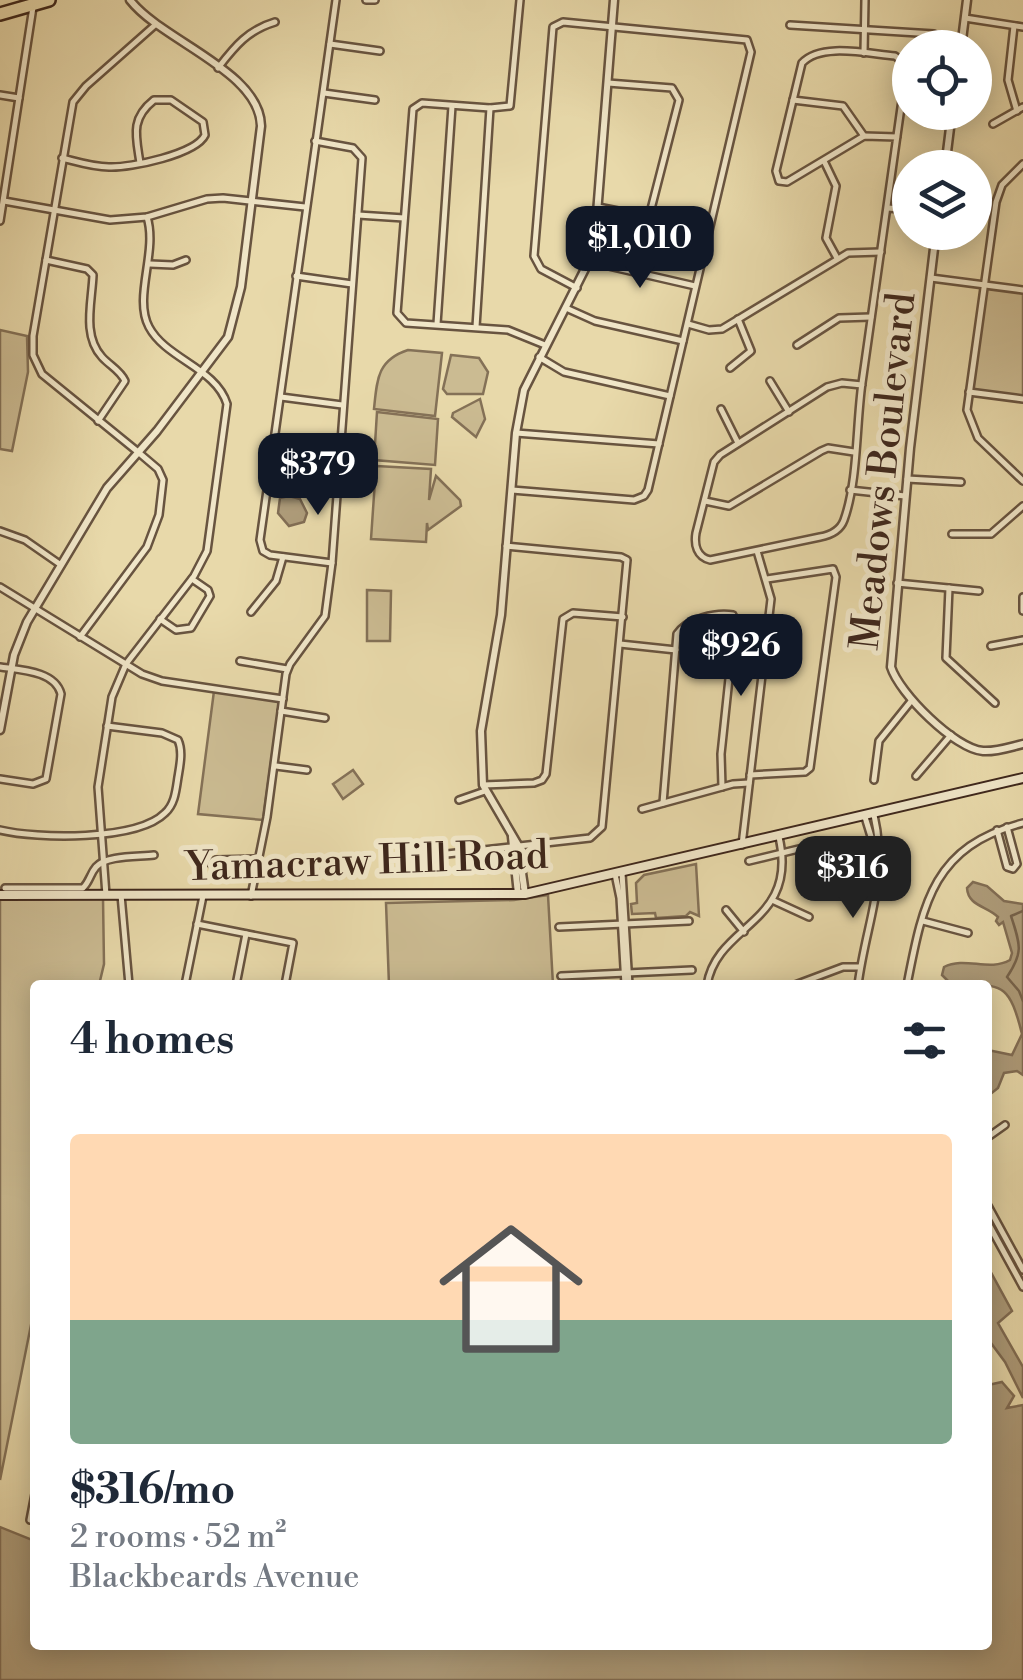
<!DOCTYPE html>
<html lang="en">
<head>
<meta charset="utf-8">
<style>
  body { margin:0; font-family:"Libre Bodoni",serif; background:#f6f6f7; color:#1f2937; height:100vh; display:flex; flex-direction:column; font-size:38px; white-space:nowrap }
  * { box-sizing:border-box; margin:0 }
  p { font-size:32px; color:#747a83 }
  .icon { flex:none; width:55px; height:55px; fill:none; stroke:currentColor; stroke-width:2; stroke-linecap:round; stroke-linejoin:round }
  .map { position:relative; flex:1; overflow:hidden }
  .drawer { position:absolute; left:30px; top:980px; width:962px; height:670px; display:flex; flex-direction:column; background:#fff; border-radius:10px; box-shadow:0 5px 25px #0003 }
  .drawer>* { flex:none }
  .buttons { position:absolute; left:892px; top:30px; display:grid; gap:20px }
  .buttons a { display:grid; place-items:center; width:100px; height:100px; border-radius:50%; background:#fff; box-shadow:0 5px 25px #0003; font-size:50px }
  .price { position:absolute; translate:-50% -85px; padding:0 22px; border-radius:20px; background:#111827; color:#fff; font-size:32px; line-height:65px; filter:drop-shadow(0 2px 5px #0008) }
  .price::after { content:''; position:absolute; left:50%; top:60px; width:30px; height:22px; margin-left:-15px; background:inherit; clip-path:polygon(0 0,100% 0,50% 100%) }
  .price.current { background:#222; color:#fff }
  ul { padding:0; list-style:none }
  li { display:grid; align-content:center; gap:20px; height:530px; padding:0 40px }
  li span { display:grid; place-items:center; height:310px; border-radius:10px; color:#555 }
  li>.icon { margin-inline-start:auto }
  span .icon { width:180px; height:180px; fill:#fffc; stroke-width:1 }
  li b { font-size:42px }
  h2 { display:flex; justify-content:space-between; align-items:center; height:120px; padding:0 40px; font-size:42px }
  .map>svg:first-child { display:block }
  .green { fill:#cbbb92; stroke:#847157; stroke-width:2.5 }
  .water { fill:#ae9c7a; stroke:#816d54; stroke-width:2.5 }
  .lines { fill:none; stroke-linecap:round; stroke-linejoin:round }
  .shore { stroke:#76624b; stroke-width:2.5 }
  .minor-casing { stroke:#685440; stroke-width:10 }
  .tertiary-casing { stroke:#685440; stroke-width:11 }
  .secondary-casing { stroke:#3e271c; stroke-width:12 }
  .trunk-casing { stroke:#3e271c; stroke-width:16 }
  .minor { stroke:#f0e6c8; stroke-width:5 }
  .tertiary { stroke:#f0e6c8; stroke-width:6 }
  .secondary { stroke:#f0e6c8; stroke-width:8 }
  .trunk { stroke:#e8d9aa; stroke-width:11 }
  .labels { text-anchor:middle; stroke-width:10; stroke-linejoin:round; paint-order:stroke }
  .street-label { font-size:40px; fill:#3e271c; stroke:#f0e6c8 }
</style>
</head>
<body>
<div class="map">
<svg width="1023" height="1680" viewBox="0 0 1023 1680">
  <rect width="100%" height="100%" fill="#e8d9aa"/>
  <filter id="stains"><feTurbulence type="fractalNoise" baseFrequency=".002" numOctaves="4"/><feColorMatrix values="0 0 0 0 .2 0 0 0 0 .09 0 0 0 0 .02 0 0 0 .5 -.17"/></filter>
  <radialGradient id="worn" r=".72"><stop offset=".6" stop-color="#630" stop-opacity="0"/><stop offset="1" stop-color="#630" stop-opacity=".3"/></radialGradient>
  <g class="green">
    <polygon points="986,288 1023,293 1023,396 972,390"/>
    <polygon points="0,330 27,336 28,372 12,451 0,449"/>
    <path d="M 408,350 L 442,353 L 435,416 L 374,409 C 377,380 377,360 408,350 Z"/>
    <polygon points="451,355 479,358 488,372 483,394 447,394 443,389"/>
    <polygon points="480,399 485,419 476,437 452,417 453,413"/>
    <polygon points="377,412 438,419 435,465 374,460"/>
    <polygon points="376,466 431,469 429,500 436,476 460,500 461,506 428,530 427,523 426,542 371,539"/>
    <polygon points="367,590 391,591 390,641 367,641"/>
    <polygon points="214,691 276,699 279,704 263,820 198,814"/>
    <polygon points="353,770 363,784 343,799 333,784"/>
    <polygon points="696,864 699,916 690,912 686,916 656,918 655,913 632,914 631,904 637,903 636,883 644,875"/>
    <polygon points="548,895 553,985 389,985 386,903 514,900"/>
    <polygon points="103,898 104,964 99,985 35,985 35,1305 0,1480 0,899"/>
  </g>
  <g class="water">
    <polygon points="289,496 300,499 307,513 304,522 289,526 278,513 280,498"/>
    <path d="M 973,882 L 987,886 L 1004,901 L 1023,904 L 1023,1075 L 1017,1071 L 1004,1073 L 998,1088 L 988,1096 L 988,1050 L 1012,1055 L 1022,1034 C 1008,978 1001,987 950,983 L 942,975 L 944,967 C 965,956 989,972 1010,960 L 1012,953 L 1003,922 L 999,925 L 996,921 L 998,917 C 987,906 968,906 967,888 Z"/>
    <polygon points="988,1267 1012,1311 998,1323 1023,1367 1023,1398 1005,1362 988,1339"/>
    <polygon points="1002,1382 1014,1396 1007,1408 1023,1405 1023,1680 0,1680 0,1527 35,1541 35,1645 988,1645 988,1385"/>
  </g>
  <g class="lines">
    <path class="shore" d="M 1023,911 L 1011,916 C 1021,946 1023,953 1007,977 L 1019,991 L 1023,1001"/>
    <g class="minor-casing">
      <g id="minor">
        <polyline points="366,0 375,0"/>
        <polyline points="520,0 510,106 490,108 422,103 413,109 397,313 406,323 508,330 545,345"/>
        <polyline points="965,18 1023,27"/>
        <polyline points="790,25 934,34"/>
        <polyline points="1014,26 1008,80 1017,111"/>
        <polyline points="330,44 380,51"/>
        <polyline points="864,53 865,0"/>
        <path d="M 218,68 C 235,46 248,30 275,22"/>
        <polyline points="324,93 375,100"/>
        <polyline points="0,95 19,98"/>
        <polyline points="793,100 843,106 864,136"/>
        <polyline points="993,124 1023,107"/>
        <path d="M 62,158 C 78,162 93,167 109,167 C 131,168 196,154 205,135 L 203,122 L 171,100 L 154,100 C 130,119 136,136 140,163"/>
        <polyline points="824,161 836,186 826,238 837,258"/>
        <polyline points="1023,164 1002,185 996,202 967,410 978,438 1023,481"/>
        <polyline points="4,201 110,220 147,217 207,199 223,198 305,207"/>
        <polyline points="598,207 643,216 650,213 679,100 672,88 608,83"/>
        <polyline points="888,208 910,210"/>
        <polyline points="358,215 404,218"/>
        <polyline points="0,221 33,7"/>
        <path d="M 46,260 L 87,269 L 93,275 C 92,302 82,335 102,357 C 110,366 120,370 125,381 L 98,421"/>
        <polyline points="591,262 695,286"/>
        <polyline points="150,264 173,265 186,260"/>
        <polyline points="296,276 352,284"/>
        <polyline points="931,278 1023,290"/>
        <polyline points="566,308 595,321 683,341"/>
        <polyline points="437,324 452,106"/>
        <polyline points="688,324 709,330 722,329 848,253 881,252"/>
        <polyline points="476,327 490,108"/>
        <polyline points="797,345 839,318 871,317"/>
        <polyline points="539,357 564,372 670,396"/>
        <polyline points="730,368 751,351 738,319"/>
        <polyline points="770,381 789,412"/>
        <path d="M 862,385 L 842,383 L 827,387 L 720,455 L 714,462 L 696,533 C 694,545 697,557 710,560 L 820,537 C 831,535 840,531 844,520 C 858,481 856,426 862,383 C 876,279 892,176 906,72 L 903,62 L 895,56 C 869,54 821,42 802,63 L 776,171 L 779,181 L 787,182 L 864,136 L 897,137"/>
        <polyline points="969,392 1023,399"/>
        <polyline points="281,397 342,405"/>
        <polyline points="721,409 738,443"/>
        <polyline points="516,433 659,444"/>
        <polyline points="270,473 338,482"/>
        <polyline points="907,479 961,482"/>
        <polyline points="512,490 634,500 644,496 648,490 751,52 747,40 563,22 553,27 534,256 541,269 577,288"/>
        <polyline points="850,490 905,496"/>
        <polyline points="705,501 729,506 821,451 828,448 854,452"/>
        <polyline points="0,531 25,540 61,565"/>
        <polyline points="952,534 991,534 1023,506"/>
        <polyline points="332,563 270,555 263,551 260,540 336,0"/>
        <polyline points="897,583 979,591"/>
        <polyline points="0,587 142,674 162,681 283,699"/>
        <polyline points="949,588 946,658 995,703"/>
        <polyline points="1023,597 1023,611"/>
        <polyline points="251,612 276,581 283,557"/>
        <polyline points="160,619 176,630 191,628 210,596 208,590 192,579"/>
        <polyline points="80,637 147,547 159,515 163,480 158,469 138,452 42,374 33,355 33,336 73,102 86,86 155,25"/>
        <polyline points="620,644 676,650"/>
        <polyline points="991,646 1023,640"/>
        <polyline points="240,661 287,669"/>
        <path d="M 0,667 C 21,670 55,671 61,694 L 46,779 L 33,784 L 0,779"/>
        <polyline points="281,711 325,718"/>
        <polyline points="276,766 307,770"/>
        <polyline points="750,775 805,772 810,768 836,577 833,569 767,579"/>
        <polyline points="916,776 951,735"/>
        <polyline points="874,780 879,741 912,700"/>
        <polyline points="483,785 534,783 542,780 546,774 563,619 573,613 623,617"/>
        <polyline points="459,800 485,791"/>
        <path d="M 663,803 L 677,634 C 687,619 716,612 733,615 L 735,622 L 721,754 L 722,787"/>
        <polyline points="642,809 733,784 749,783"/>
        <polyline points="865,817 876,853"/>
        <path d="M 0,830 C 37,839 137,841 165,813 C 175,804 176,790 178,777 C 180,765 183,751 178,740 L 162,733 L 107,726"/>
        <polyline points="997,830 1007,867 1013,869 1017,864 1007,827"/>
        <polyline points="742,845 771,599 757,551"/>
        <polyline points="438,855 590,838 602,827 627,560 621,557 506,546"/>
        <polyline points="749,861 815,845"/>
        <polyline points="211,864 216,860 259,859"/>
        <polyline points="622,873 629,985"/>
        <polyline points="615,874 620,898 625,985"/>
        <path d="M 5,888 L 83,888 C 90,881 90,874 96,867 C 106,855 139,857 154,855"/>
        <path d="M 106,895 L 98,787 L 112,697 L 126,664 L 194,576 L 207,551 L 227,404 C 216,368 166,359 149,327 C 133,297 158,252 147,217"/>
        <polyline points="121,895 129,985"/>
        <polyline points="251,896 267,817 286,674 290,664 325,616 332,563 362,158 353,148 315,141"/>
        <polyline points="772,900 809,917"/>
        <polyline points="726,910 744,932"/>
        <polyline points="923,921 968,933"/>
        <polyline points="197,924 293,943 285,985"/>
        <polyline points="559,927 689,921"/>
        <polyline points="561,976 692,970"/>
        <polyline points="185,985 203,896"/>
        <polyline points="236,985 246,934"/>
        <path d="M 707,985 C 717,923 799,924 779,837"/>
        <polyline points="795,985 843,967 860,967"/>
        <path d="M 858,985 C 866,922 889,880 874,815"/>
        <path d="M 907,985 C 923,903 933,846 1023,823"/>
        <polyline points="988,1137 1005,1125"/>
        <polyline points="988,1206 1023,1270"/>
        <polyline points="988,1223 1023,1287"/>
        <polyline points="30,1520 35,1494"/>
      </g>
    </g>
    <g class="tertiary-casing">
      <g id="tertiary">
        <polyline points="961,48 967,0"/>
        <polyline points="945,168 952,112"/>
        <path d="M 936,232 L 910,448 L 891,667 C 899,693 955,749 983,751 C 996,752 1010,747 1023,744"/>
        <path d="M 0,730 L 14,655 L 27,622 L 107,488 L 157,431 L 228,337 L 241,287 L 261,126 C 260,71 162,41 130,0"/>
        <polyline points="512,837 518,894"/>
        <polyline points="525,894 518,845 483,785 481,731 501,615 516,433 524,390 594,251 614,0"/>
      </g>
    </g>
    <g class="secondary-casing">
      <polyline id="secondary" points="0,895 525,894 1023,778"/>
    </g>
    <g class="trunk-casing">
      <polyline id="trunk" points="0,14 49,0"/>
    </g>
    <use href="#minor" class="minor"/>
    <use href="#tertiary" class="tertiary"/>
    <use href="#secondary" class="secondary"/>
    <use href="#trunk" class="trunk"/>
  </g>
  <g class="labels">
    <g class="street-label">
      <text transform="translate(882 471) rotate(-84)" y="14">Meadows Boulevard</text>
      <text transform="translate(367 860) rotate(-2)" y="14">Yamacraw Hill Road</text>
    </g>
  </g>
  <rect width="100%" height="100%" filter="url(#stains)"/>
  <rect width="100%" height="100%" fill="url(#worn)"/>
</svg>
<div class="buttons">
<a><svg class="icon" aria-label="locate" viewBox="0 0 24 24"><circle cx="12" cy="12" r="6"/><path d="M12 2v4M12 18v4M2 12h4M18 12h4"/></svg></a>
<a><svg class="icon" aria-label="layers" viewBox="0 0 24 24"><path d="M12 4l9 5-9 5-9-5zM3 14l9 5 9-5"/></svg></a>
</div>
<b class="price" style="left:640px;top:291px">$1,010</b>
<b class="price" style="left:318px;top:518px">$379</b>
<b class="price" style="left:741px;top:699px">$926</b>
<b class="price current" style="left:853px;top:921px">$316</b>
<section class="drawer">
<h2>4 homes<svg class="icon" aria-label="filters" viewBox="0 0 24 24"><path d="M4 7h16M4 17h16"/><circle cx="9" cy="7" r="2"/><circle cx="15" cy="17" r="2"/></svg></h2>
<ul>
<li><span style="background:linear-gradient(#ffd9b3 60%,#7fa58c 0)"><svg class="icon" aria-label="home" viewBox="0 0 24 24"><path d="M3 11l9-7 9 7M6 9v11h12V9"/></svg></span><div><b>$316/mo</b><p>2 rooms · 52 m²</p><p>Blackbeards Avenue</p></div></li>
</ul>
</section>
</div>
</body>
</html>
